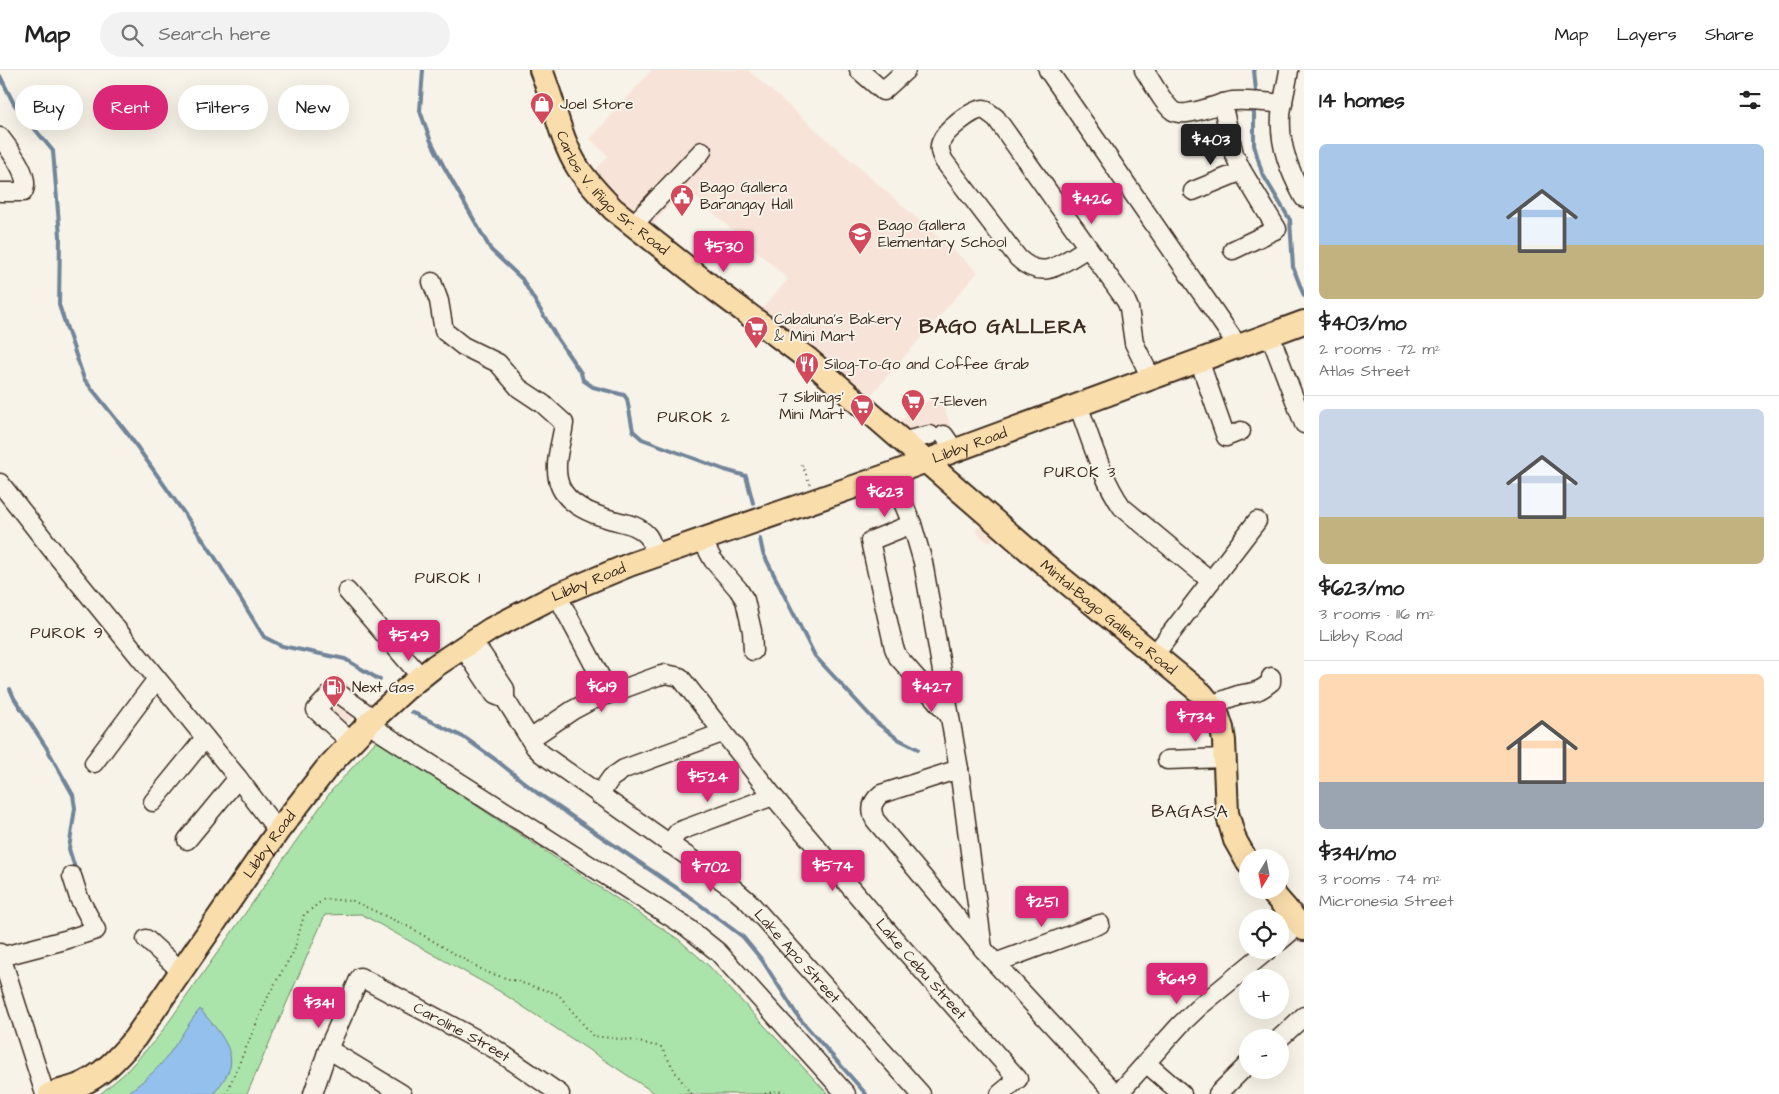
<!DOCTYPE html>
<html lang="en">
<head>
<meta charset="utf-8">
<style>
  body { margin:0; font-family:"Architects Daughter",sans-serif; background:#f2f2f2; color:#222; height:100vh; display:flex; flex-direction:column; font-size:19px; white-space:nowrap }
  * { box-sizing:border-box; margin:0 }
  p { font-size:16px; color:#767676 }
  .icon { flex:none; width:28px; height:28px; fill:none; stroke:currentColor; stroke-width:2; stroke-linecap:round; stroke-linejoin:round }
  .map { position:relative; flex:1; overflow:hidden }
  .drawer { display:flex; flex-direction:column; background:#fff; width:475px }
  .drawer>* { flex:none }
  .hud { position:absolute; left:15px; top:15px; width:475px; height:45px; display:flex; gap:10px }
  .needle { width:32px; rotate:190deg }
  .buttons { position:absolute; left:1239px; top:779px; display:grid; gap:10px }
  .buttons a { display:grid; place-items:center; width:50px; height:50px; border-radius:50%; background:#fff; box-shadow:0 5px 20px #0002; font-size:25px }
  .price { position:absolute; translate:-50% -42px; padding:0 11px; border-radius:5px; background:#db2777; color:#fff; font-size:16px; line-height:32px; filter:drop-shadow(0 1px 2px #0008) }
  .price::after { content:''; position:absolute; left:50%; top:30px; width:15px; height:11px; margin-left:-8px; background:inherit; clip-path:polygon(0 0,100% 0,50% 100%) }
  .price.on { background:#222; color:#fff }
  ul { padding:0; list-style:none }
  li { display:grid; align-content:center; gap:10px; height:265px; padding:0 15px }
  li+li { border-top:1px solid #e0e0e0 }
  li span { display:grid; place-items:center; height:155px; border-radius:8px; color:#555 }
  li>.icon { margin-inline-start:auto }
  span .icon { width:90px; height:90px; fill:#fffc; stroke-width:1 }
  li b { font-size:21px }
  h2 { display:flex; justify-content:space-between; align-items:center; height:60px; padding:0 15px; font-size:21px }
  .chip { padding:0 18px; border-radius:22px; background:#fff; box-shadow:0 5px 20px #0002; font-size:18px; line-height:45px }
  .chip.on { background:#db2777; color:#fff }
  header { display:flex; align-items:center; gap:30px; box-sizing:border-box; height:70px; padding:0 25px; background:#fff; border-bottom:1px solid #e0e0e0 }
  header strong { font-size:24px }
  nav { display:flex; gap:28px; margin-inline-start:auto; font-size:18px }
  .search { width:350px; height:45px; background:#f2f2f2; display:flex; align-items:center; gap:12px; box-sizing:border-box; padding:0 18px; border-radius:28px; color:#767676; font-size:19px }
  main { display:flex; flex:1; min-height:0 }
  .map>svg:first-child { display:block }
  .built { fill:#f8e3d8 }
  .green { fill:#aae4aa; stroke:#728764 }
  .water { fill:#94c0ed; stroke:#70849a }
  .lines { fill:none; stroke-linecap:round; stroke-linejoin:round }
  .stream { stroke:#70849a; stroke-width:4 }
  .minor-casing { stroke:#3b2a1e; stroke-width:21 }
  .major-casing { stroke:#3b2a1e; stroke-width:26 }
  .path { stroke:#3b2a1e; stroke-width:2; stroke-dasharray:1 4; stroke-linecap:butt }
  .minor { stroke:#f7f3e8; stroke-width:18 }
  .major { stroke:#f9ddab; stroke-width:22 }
  .labels { text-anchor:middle; stroke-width:4; stroke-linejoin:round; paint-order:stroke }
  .poi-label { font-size:15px; fill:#3b2a1e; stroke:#f7f3e8; text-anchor:start }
  .street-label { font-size:15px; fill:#3b2a1e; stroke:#f7f3e8 }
  .neighbourhood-label { font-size:16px; letter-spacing:1px; fill:#3b2a1e; stroke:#f7f3e8 }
  .quarter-label { font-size:18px; letter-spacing:1px; fill:#3b2a1e; stroke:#f7f3e8 }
  .district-label { font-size:20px; font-weight:bold; letter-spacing:1px; fill:#3b2a1e; stroke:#f7f3e8 }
</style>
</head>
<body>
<header>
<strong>Map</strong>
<div class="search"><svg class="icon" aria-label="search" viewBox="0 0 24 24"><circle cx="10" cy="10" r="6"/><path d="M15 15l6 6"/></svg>Search here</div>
<nav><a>Map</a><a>Layers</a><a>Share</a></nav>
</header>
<main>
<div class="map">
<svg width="1304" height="1024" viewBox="0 0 1304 1024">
  <rect width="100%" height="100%" fill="#f7f3e8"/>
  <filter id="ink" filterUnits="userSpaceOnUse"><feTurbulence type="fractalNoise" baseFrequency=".02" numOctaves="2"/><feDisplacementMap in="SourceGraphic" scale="10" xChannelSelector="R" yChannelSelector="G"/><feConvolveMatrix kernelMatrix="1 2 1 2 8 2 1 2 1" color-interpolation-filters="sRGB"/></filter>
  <g filter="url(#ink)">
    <g class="built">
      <polygon points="652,0 748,0 978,202 871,325 762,239 788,209 685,118 650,158 639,149 594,102 608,86 590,69"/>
      <polygon points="939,322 954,367 926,378 900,351"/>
      <polygon points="983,451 998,462 989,473 975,461"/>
      <polygon points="338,605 367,632 335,666 306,640"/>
    </g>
    <polygon class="green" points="377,670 678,869 709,896 828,1024 656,1024 499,921 361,844 325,845 247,1024 100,1024 124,1004 158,967 332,720"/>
    <path class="water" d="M 200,939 C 212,954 235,976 230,997 C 227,1007 220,1015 214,1024 L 126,1024 C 142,1012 158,1000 169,984 C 180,969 188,953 200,939 Z"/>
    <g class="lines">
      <g class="stream">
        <polyline points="423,0 420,41 430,69 443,95 491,180 522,209 557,268 581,303 583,310 593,317 624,325 627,329 633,361 642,369 725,400 746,406 753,433"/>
        <polyline points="1254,0 1256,21"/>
        <polyline points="0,6 14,34 53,81 60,166 59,235 84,309 128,364 213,484 264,567 282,576 345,589 380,610"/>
        <polyline points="1254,41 1254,75 1262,103 1290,150 1293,197 1304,226"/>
        <polyline points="760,469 763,483 815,586 877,653 898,669 918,679"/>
        <polyline points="10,619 14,628 46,677 73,725 75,738 69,779 76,801"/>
        <polyline points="412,642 465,668 496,690 536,722 687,825 743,867 762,890 799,948 866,1024"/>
      </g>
      <g class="minor-casing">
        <g id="minor">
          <polyline points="859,0 883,21 906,0"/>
          <polyline points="1048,0 1238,276"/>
          <path d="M 1144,0 C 1151,10 1164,35 1173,41 C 1185,49 1218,33 1233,31 C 1249,30 1266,32 1283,34"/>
          <path d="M 1289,0 C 1287,15 1282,31 1281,46 C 1279,76 1290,102 1304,128"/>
          <polyline points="1222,33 1234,84 1242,101 1277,159 1233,180"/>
          <path d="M 0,67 C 9,79 32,106 23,122 L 0,122"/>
          <polyline points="1193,121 1242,101"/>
          <polyline points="633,155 702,81"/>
          <path d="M 1088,178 C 1062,192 1044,213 1018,188 L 944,91 C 941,85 938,79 941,72 C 945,61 972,39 984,39 L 996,48 L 1126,231 L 1129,238 L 1134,273 L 1151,308"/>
          <path d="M 432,212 L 439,231 L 444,261 L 463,276 L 498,293 L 519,318 L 543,334 L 564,353 C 562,371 554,390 558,409 C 562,431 586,442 606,448 C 621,453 636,453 647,465 C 652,470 653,480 655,486"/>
          <polyline points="1270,265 1304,354"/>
          <polyline points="1199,290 1226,367 1241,361"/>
          <path d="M 1078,335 C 1091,369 1101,407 1122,437 L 1211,511"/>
          <polyline points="944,365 955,381"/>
          <polyline points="904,371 930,365"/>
          <polyline points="891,404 912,454 923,492 959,699 983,879"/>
          <polyline points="0,413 53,481 238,708 278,761"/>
          <polyline points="912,454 870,471 894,578 898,587 948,644"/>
          <polyline points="702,470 713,490 738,519 745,530 752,561 753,581"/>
          <polyline points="347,521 421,607"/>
          <polyline points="557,525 609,623"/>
          <path id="s1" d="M 463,577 L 495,625 L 505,629 L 535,677 L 542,684 L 734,819 L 748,831 L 921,1024"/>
          <polyline points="482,584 505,619 505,629"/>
          <polyline points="1155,584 1257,451"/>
          <path d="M 1211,635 C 1220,632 1229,628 1238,625 C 1253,622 1258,623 1271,612 L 1271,607"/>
          <polyline points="368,654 688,858 718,882 846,1024"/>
          <path id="s2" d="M 530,669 L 573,640 L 590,631 L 658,606 L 666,604 L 680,607 L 773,726 L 892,866 L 1018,1009 L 1000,1024"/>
          <polyline points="351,672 316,640 334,620 374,649"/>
          <polyline points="1167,690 1225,688"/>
          <polyline points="94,693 157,609"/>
          <path d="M 959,699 L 881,724 C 872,731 870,739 875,750 L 995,893 L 1116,1024"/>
          <polyline points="599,725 611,708 624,699 722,663"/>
          <polyline points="153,732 205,668"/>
          <polyline points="187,770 238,708"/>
          <polyline points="669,774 678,762 685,759 773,726"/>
          <polyline points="146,869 181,901"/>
          <polyline points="1280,871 1300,854"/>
          <polyline points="0,883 45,1024"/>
          <polyline points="0,887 65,870 96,860 79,828 72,806"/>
          <polyline points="995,893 1100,854"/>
          <polyline points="1280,968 1304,946"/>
          <polyline points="328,979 402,1024"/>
          <polyline points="1146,993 1182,1024"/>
          <path id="s3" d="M 313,1024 L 328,979 L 360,907 L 495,979 L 560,1024"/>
          <polyline points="1118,1024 1180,955 1200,936 1268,880"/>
          <polyline points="1218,1024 1248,994"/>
        </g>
      </g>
      <g class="major-casing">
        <g id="major">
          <path id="s4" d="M 541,0 C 554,31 560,70 578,98 C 588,113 601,126 613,139 L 717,221 L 808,289 L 1042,492 L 1202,624 L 1211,635 L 1218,646 L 1222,658 L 1224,671 L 1227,743 L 1235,770 L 1248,793"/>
          <polyline points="1270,820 1304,859"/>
          <path id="s5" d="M 50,1024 C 59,1021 68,1019 77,1016 C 101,1007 119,987 135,968 L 278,761 L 326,699 L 368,654 L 406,619 L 435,596 L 491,559 L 557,525 L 629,495 L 891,404 L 1304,252"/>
        </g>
      </g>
      <g class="path">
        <polyline points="802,395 810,414"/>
        <polyline points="226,1024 270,922 294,881 304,845 324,829 353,831 409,857 486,902 558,924 593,966 630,970 661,977 676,1003 691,1024"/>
        <polyline points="765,1024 777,1021 790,1024"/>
      </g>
      <use href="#minor" class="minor"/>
      <use href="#major" class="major"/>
    </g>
  </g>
  <defs>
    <g id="shop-pin" transform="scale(1.25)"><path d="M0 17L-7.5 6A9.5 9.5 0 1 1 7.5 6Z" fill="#d1495b" stroke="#f7f3e8"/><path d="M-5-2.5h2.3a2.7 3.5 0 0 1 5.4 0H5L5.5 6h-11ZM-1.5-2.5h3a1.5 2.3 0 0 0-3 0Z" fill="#fff"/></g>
    <g id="civic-pin" transform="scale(1.25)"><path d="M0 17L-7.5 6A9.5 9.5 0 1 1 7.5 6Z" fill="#d1495b" stroke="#f7f3e8"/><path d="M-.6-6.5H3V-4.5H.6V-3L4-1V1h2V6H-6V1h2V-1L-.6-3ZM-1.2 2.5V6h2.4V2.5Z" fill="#fff"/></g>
    <g id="school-pin" transform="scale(1.25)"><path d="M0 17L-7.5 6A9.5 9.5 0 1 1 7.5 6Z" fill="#d1495b" stroke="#f7f3e8"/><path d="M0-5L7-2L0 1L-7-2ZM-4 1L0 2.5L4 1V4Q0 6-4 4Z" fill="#fff"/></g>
    <g id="supermarket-pin" transform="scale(1.25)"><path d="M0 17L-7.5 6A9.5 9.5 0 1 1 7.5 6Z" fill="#d1495b" stroke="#f7f3e8"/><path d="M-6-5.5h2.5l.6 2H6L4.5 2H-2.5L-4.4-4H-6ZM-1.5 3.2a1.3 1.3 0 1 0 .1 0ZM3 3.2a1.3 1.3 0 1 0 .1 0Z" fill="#fff"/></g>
    <g id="restaurant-pin" transform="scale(1.25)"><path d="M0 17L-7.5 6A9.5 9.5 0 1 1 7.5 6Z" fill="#d1495b" stroke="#f7f3e8"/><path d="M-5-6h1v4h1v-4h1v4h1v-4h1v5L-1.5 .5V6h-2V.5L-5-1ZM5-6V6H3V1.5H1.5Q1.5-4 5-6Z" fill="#fff"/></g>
    <g id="fuel-pin" transform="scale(1.25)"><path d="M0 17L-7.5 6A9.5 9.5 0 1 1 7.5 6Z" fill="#d1495b" stroke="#f7f3e8"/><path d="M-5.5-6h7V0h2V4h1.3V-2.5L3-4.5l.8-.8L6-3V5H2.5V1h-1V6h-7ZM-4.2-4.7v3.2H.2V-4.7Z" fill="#fff"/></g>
  </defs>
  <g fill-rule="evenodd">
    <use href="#shop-pin" x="542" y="34"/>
    <use href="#civic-pin" x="682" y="126"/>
    <use href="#school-pin" x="860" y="164"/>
    <use href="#supermarket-pin" x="756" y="258"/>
    <use href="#restaurant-pin" x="807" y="294"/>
    <use href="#supermarket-pin" x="913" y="331"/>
    <use href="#supermarket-pin" x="862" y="336"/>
    <use href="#fuel-pin" x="334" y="617"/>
  </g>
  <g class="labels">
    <g class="poi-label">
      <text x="560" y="39">Joel Store</text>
      <text x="700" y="122">Bago Gallera<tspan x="700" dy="17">Barangay Hall</tspan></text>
      <text x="878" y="160">Bago Gallera<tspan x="878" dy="17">Elementary School</tspan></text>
      <text x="774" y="254">Cabaluna's Bakery<tspan x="774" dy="17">&amp; Mini Mart</tspan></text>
      <text x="824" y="299">Silog-To-Go and Coffee Grab</text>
      <text x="844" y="332" text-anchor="end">7 Siblings'<tspan x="844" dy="17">Mini Mart</tspan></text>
      <text x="930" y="336">7-Eleven</text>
      <text x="352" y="622">Next Gas</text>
    </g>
    <g class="street-label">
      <text dy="5" stroke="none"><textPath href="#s4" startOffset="146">Carlos V. Iñigo Sr. Road</textPath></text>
      <text dy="5" stroke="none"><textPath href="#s5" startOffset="1165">Libby Road</textPath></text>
      <text dy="5" stroke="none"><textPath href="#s5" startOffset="760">Libby Road</textPath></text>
      <text dy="5" stroke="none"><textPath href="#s4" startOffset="801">Mintal-Bago Gallera Road</textPath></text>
      <text dy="5" stroke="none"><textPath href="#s5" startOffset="340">Libby Road</textPath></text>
      <text dy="5" stroke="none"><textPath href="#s1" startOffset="462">Lake Apo Street</textPath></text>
      <text dy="5" stroke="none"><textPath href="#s2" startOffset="545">Lake Cebu Street</textPath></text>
      <text dy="5" stroke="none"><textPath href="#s3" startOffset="242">Caroline Street</textPath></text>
    </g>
    <g class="neighbourhood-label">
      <text x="694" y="352">PUROK 2</text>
      <text x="1080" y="407">PUROK 3</text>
      <text x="448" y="513">PUROK 1</text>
      <text x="67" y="568">PUROK 9</text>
    </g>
    <g class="quarter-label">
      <text x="1190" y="747">BAGASA</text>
    </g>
    <g class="district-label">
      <text x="1003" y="263">BAGO GALLERA</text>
    </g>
  </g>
</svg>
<div class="buttons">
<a><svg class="needle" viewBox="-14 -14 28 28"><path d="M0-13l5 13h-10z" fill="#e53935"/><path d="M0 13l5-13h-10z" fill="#767676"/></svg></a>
<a><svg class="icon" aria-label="locate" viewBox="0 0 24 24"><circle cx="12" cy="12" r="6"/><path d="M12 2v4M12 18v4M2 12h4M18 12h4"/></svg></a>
<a>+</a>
<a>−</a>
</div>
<b class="price on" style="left:1211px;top:96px">$403</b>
<b class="price" style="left:1092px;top:155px">$426</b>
<b class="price" style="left:724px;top:203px">$530</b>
<b class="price" style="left:885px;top:448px">$623</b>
<b class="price" style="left:409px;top:592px">$549</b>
<b class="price" style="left:602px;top:643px">$619</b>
<b class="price" style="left:932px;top:643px">$427</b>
<b class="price" style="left:1196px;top:673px">$734</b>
<b class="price" style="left:708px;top:733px">$524</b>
<b class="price" style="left:833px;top:822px">$574</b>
<b class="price" style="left:711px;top:823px">$702</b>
<b class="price" style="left:1042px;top:858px">$251</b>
<b class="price" style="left:1177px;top:935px">$649</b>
<b class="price" style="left:319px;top:959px">$341</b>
<div class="hud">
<a class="chip">Buy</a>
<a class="chip on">Rent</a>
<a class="chip">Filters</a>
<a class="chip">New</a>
</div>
</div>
<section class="drawer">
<h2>14 homes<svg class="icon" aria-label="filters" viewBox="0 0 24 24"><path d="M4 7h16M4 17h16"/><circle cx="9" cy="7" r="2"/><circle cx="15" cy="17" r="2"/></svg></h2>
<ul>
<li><span style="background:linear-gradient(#a9c7e8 65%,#c2b280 0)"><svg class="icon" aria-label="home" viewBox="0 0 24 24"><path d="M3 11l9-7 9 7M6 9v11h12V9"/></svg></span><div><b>$403/mo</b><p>2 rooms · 72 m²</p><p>Atlas Street</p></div></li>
<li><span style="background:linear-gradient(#c9d6e8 70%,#c2b280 0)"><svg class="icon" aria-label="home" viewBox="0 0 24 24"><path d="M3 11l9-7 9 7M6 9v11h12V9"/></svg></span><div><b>$623/mo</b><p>3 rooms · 116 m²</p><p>Libby Road</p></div></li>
<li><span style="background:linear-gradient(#ffd9b3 70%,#9aa5b1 0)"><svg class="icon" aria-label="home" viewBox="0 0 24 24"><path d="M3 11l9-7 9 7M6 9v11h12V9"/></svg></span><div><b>$341/mo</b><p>3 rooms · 74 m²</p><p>Micronesia Street</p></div></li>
</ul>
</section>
</main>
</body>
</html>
